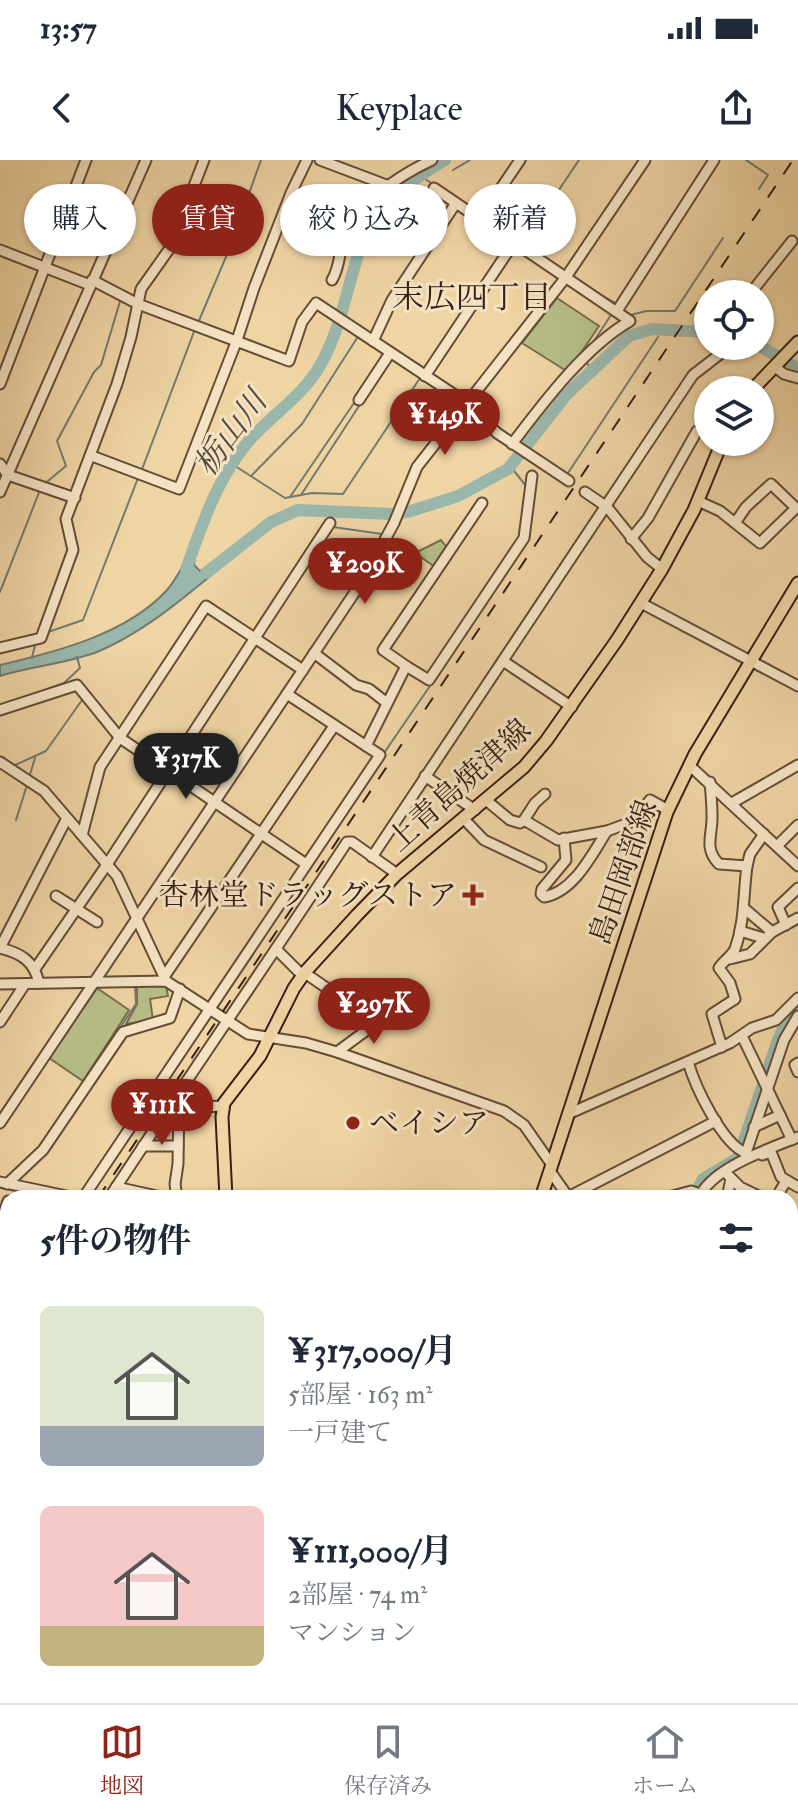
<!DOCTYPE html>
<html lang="ja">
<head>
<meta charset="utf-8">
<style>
  body { margin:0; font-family:"IM FELL Double Pica","Noto Serif JP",serif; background:#f2f2f3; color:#1f2937; height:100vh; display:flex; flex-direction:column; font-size:30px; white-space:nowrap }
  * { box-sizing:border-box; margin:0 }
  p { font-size:26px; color:#747a83 }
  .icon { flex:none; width:44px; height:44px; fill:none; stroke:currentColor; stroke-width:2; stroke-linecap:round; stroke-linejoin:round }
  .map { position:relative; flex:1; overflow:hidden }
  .details { position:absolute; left:0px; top:1030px; width:798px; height:514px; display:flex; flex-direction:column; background:#fff; border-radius:24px 24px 0 0; box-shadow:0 2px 6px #0004 }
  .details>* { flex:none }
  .guide { position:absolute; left:24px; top:24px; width:750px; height:72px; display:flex; gap:16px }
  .fabs { position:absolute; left:694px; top:120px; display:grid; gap:16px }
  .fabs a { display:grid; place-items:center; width:80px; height:80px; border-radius:50%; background:#fff; box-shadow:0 2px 6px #0004; font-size:40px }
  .price { position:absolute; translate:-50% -68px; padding:0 18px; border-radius:28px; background:#8f2418; color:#fff; font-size:26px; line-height:52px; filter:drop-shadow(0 2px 4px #0008) }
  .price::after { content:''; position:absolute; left:50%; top:48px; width:24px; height:18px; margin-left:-12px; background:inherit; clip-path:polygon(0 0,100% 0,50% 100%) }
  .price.on { background:#222; color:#fff }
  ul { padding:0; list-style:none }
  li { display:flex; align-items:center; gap:24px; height:200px; padding:0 40px }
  li span { display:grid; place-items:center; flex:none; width:224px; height:160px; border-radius:12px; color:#555 }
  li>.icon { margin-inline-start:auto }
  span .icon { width:96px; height:96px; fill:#fffc; stroke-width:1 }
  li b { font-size:34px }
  h2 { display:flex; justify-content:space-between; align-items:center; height:96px; padding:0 40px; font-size:34px }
  .tag { padding:0 28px; border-radius:36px; background:#fff; box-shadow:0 2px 6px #0004; font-size:28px; line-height:72px }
  .tag.on { background:#8f2418; color:#fff }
  .status { display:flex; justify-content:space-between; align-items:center; height:56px; padding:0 40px; background:#fff; direction:ltr }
  .status svg { height:22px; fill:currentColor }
  header { display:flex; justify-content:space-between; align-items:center; height:104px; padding:0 40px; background:#fff; font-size:36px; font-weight:600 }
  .tabs { display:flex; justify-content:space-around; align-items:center; height:112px; border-top:2px solid #e0e1e3; background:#fff; font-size:22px; color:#747a83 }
  .tabs a { display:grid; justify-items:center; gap:4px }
  .tabs .on { color:#8f2418 }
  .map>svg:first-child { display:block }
  .green { fill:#b7bd87; stroke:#766e4d; stroke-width:2 }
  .water { fill:#9ab7ac; stroke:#727a6f; stroke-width:2 }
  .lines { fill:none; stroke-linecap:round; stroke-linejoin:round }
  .stream { stroke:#727a6f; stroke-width:2 }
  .river { stroke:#9ab7ac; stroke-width:12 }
  .minor-casing { stroke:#644c37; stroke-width:13 }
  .major-casing { stroke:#361f13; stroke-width:15 }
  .minor { stroke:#f5e3c4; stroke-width:9 }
  .major { stroke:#efd4a4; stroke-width:11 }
  .rail { stroke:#361f13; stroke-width:2; stroke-dasharray:14 14; stroke-linecap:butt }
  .poi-dot { fill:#8f2418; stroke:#f5e3c4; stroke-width:3 }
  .labels { text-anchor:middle; stroke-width:6; stroke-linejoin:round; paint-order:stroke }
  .street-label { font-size:30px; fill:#361f13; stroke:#f5e3c4 }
  .poi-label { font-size:30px; fill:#361f13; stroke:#f5e3c4; text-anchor:end }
  .neighbourhood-label { font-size:32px; fill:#361f13; stroke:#f5e3c4 }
  .water-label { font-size:32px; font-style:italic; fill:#544d41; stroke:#f5e3c4 }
</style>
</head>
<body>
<div class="status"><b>13:57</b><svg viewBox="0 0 49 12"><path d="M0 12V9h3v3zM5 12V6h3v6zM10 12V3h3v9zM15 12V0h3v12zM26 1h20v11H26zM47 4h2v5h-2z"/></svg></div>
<header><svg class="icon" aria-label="back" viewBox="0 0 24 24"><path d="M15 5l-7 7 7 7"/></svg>Keyplace<svg class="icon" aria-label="share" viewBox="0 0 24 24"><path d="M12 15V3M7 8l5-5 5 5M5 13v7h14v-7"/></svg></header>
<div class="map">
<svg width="798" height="1543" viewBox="0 0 798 1543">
  <rect width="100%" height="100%" fill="#efd4a4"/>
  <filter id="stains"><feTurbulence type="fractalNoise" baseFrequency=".0025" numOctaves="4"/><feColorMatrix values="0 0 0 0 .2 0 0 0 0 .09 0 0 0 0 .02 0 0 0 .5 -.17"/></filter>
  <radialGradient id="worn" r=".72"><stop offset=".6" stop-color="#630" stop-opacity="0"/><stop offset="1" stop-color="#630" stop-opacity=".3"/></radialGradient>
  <g class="green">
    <polygon points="557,138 599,166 568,212 522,183"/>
    <polygon points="441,380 447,388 435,407 415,393"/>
    <polygon points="137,825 166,826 168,836 150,839 153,860 126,864 137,844"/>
    <polygon points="97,828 129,850 83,921 49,898"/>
    <polygon points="796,1209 798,1209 798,1279 790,1271 790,1231"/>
  </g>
  <path class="water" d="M 190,393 L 195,397 L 194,405 L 200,411 L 214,403 L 220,408 C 182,439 143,473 97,492 C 65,504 32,506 0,516 L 0,505 C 56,492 127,474 167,430 C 176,420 183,405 190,393 Z"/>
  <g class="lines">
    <g class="stream">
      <polyline points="746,0 768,15 759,29"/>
      <polyline points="453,10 470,0"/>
      <polyline points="422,17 433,24"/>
      <polyline points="486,59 526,0"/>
      <polyline points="524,82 579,0"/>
      <polyline points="406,127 447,64"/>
      <polyline points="595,132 617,144"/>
      <polyline points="622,149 631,155 646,151 675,151 723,78"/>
      <polyline points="198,163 228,92 261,0"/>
      <polyline points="590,187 613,152"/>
      <polyline points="586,202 592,210"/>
      <polyline points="232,304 285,338 312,333 343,334 422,215"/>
      <polyline points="510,306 527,327"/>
      <polyline points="141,312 195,169"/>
      <polyline points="568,313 658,177"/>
      <polyline points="252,315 302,264 359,175"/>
      <polyline points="43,325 66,306 57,281 94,212 101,205 121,138"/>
      <polyline points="301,335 359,246"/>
      <polyline points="290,337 356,240"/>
      <polyline points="333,367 382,374"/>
      <polyline points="0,432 40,330"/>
      <polyline points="48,472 83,460 138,318"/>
      <polyline points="32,498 35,485"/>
      <polyline points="15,541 64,523 80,508 77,497"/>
      <polyline points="384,593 432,523"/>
      <polyline points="13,606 46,591 82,540"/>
      <polyline points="29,618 35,598"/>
      <polyline points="16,660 27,625"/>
      <polyline points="40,808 42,816"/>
      <polyline points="113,878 136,844 135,826"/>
      <polyline points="790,1474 798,1477"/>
    </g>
    <g class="river">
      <polyline points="760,186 798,209"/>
      <path d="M 186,409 C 203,363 216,321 247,283 C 271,255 305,235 322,202 C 340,169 346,133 357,98 C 370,55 407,21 445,0"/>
      <polyline points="206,413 271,362 298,350 392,354 411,351 458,336 508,309 567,234 629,176 652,169 708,172"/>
      <polyline points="693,1038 703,1019 738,998 778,880 787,860 798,848"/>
      <polyline points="790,1320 798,1329"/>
    </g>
    <g class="minor-casing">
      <g id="minor">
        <polyline points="320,0 389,26"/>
        <path d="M 434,28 L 630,161 C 585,187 543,243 512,284"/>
        <polyline points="480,59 520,0"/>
        <polyline points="0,90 90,125"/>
        <polyline points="92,120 138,144 289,201 302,162 316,143 467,243 497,273 569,321"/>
        <path d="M 332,120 C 340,107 339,92 344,78 C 359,42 398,16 432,0"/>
        <polyline points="750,134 792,81"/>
        <polyline points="617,151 714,0"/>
        <polyline points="373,181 392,140 456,43"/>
        <polyline points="774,206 784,214 798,218"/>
        <polyline points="425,216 515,81"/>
        <polyline points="0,224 86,0"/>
        <polyline points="359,240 390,193"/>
        <polyline points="92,296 179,329 237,180 254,128 291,33 307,0"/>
        <polyline points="0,304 8,315 75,338"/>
        <polyline points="0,332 146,0"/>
        <polyline points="585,332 607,347 647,397 662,409"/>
        <polyline points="698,341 720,351 760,383 796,348 771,324 746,347 735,363"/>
        <polyline points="631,379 648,358 697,271"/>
        <polyline points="641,443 798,526"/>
        <polyline points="0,488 41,478 73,390 66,359 117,224 131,177 141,129 170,88 204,0"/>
        <polyline points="314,493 356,525 369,529 387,543"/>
        <polyline points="503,501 572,547"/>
        <polyline points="406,506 429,520 524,378 532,316"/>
        <polyline points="0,550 77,525 120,578 306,704"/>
        <polyline points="366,586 406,506 383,490 482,343"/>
        <polyline points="0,602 44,631 117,716 166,821"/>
        <polyline points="689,605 798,706"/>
        <polyline points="425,616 475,650"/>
        <path d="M 710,622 C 711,633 712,644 712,655 C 713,674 703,688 719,704 L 747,706 C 743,735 745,761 735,789 C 731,797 723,801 719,808 L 730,823 L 735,839 L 712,854 L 722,887"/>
        <polyline points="486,640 510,660 520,663 524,660 558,680 607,671 634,661 650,640 668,650"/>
        <polyline points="732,643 798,605"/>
        <polyline points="464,659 484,680 541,707"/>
        <polyline points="524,660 535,643 545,634"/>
        <polyline points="82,675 100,607 206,446 303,510"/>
        <path d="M 564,678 L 566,700 L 542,729 L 541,734 L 544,737 C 574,732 592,694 607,671"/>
        <polyline points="777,686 798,665"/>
        <polyline points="372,697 693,215 724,191"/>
        <polyline points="747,706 750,694 764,674"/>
        <polyline points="56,736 97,762"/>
        <polyline points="745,749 772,772 798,758"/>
        <polyline points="786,765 778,747 798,728"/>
        <polyline points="740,771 763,778"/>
        <polyline points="0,788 67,658"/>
        <path d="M 0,788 C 21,793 34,801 39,823"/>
        <polyline points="276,789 303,816"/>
        <polyline points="730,799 750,794 772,772"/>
        <polyline points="35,809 108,703 330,363"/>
        <polyline points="305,813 377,863"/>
        <polyline points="164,817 334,566"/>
        <polyline points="0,824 166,821 248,874 306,883 337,892 504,951 524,965 552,1005"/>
        <polyline points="0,862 25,824"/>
        <polyline points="742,876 792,980"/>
        <polyline points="337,892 390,853"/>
        <path d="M 688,902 C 695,926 722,984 746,993"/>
        <polyline points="798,903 795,905 798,912"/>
        <polyline points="568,954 730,883 752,868 776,860 798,838"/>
        <polyline points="179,959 202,947 223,946"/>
        <polyline points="0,963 363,420 394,363 417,307 566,117 645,0"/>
        <polyline points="754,967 780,955"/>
        <polyline points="143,986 178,986"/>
        <polyline points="762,995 771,992 781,1017 798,1027"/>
        <polyline points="746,998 746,993 784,880 798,856"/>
        <polyline points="550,1011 569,1038"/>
        <polyline points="725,1012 740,1027 759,1036 758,1038"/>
        <polyline points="0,1022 76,1038"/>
        <polyline points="7,1024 43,990 123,872 170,858 180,829"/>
        <polyline points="116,1027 166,1038"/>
        <polyline points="728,1033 731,1019"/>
        <polyline points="568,1037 716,961"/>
        <polyline points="83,1038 380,595 287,534"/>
        <path d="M 109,1038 C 187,919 268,802 347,682 L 352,682 L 397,714"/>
        <polyline points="177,1038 175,1024 178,1004 179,932"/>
        <polyline points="665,1038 691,1031 700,1034"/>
        <path d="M 699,1038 C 711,1008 769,989 798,977"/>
        <polyline points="776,1038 786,1021"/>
        <polyline points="790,1061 798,1059"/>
        <polyline points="0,1066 8,1041"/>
        <polyline points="0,1157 8,1146"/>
        <polyline points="790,1191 798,1189"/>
        <polyline points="0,1205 8,1193"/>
        <polyline points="0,1281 5,1272"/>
        <polyline points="790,1313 798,1322"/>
        <polyline points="790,1328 798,1337"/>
        <polyline points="790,1448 798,1444"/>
        <polyline points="0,1459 8,1459"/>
        <polyline points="790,1486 798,1488"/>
        <polyline points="195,1536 193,1542 197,1543"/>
        <polyline points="273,1536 288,1543"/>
        <polyline points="6,1543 25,1536"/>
        <polyline points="87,1543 95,1536"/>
        <polyline points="482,1543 486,1536"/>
        <polyline points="520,1543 522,1536"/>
        <polyline points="557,1543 560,1536"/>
        <polyline points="595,1543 598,1536"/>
        <polyline points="719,1543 721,1536"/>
      </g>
    </g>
    <g class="major-casing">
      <g id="major">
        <polyline points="752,230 798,182"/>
        <polyline points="226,1038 222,957 224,943 260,896 294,828 306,811 357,755 397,714 524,607 546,581 617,480 662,409 694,350 722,282"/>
        <polyline points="541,1038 667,652 695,594 798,423"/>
        <polyline points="42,1536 42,1543"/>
        <polyline points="374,1543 376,1536"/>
      </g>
    </g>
    <use href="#minor" class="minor"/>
    <use href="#major" class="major"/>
    <g class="rail">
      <polyline points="98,1038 793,0"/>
      <polyline points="0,1184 8,1172"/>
    </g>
  </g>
  <g class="poi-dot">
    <path d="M469 723h8v8h8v8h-8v8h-8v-8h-8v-8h8z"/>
    <circle cx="353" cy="963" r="8"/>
  </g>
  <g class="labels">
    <g class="street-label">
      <text transform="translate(459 625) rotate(-42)" y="10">上青島焼津線</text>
      <text transform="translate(623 712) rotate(-71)" y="10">島田岡部線</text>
    </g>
    <g class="poi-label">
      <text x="457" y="745">杏林堂ドラッグストア</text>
      <text x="369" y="973" text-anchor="start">ベイシア</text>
    </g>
    <g class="neighbourhood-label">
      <text x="472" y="148">末広四丁目</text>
    </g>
    <g class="water-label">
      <text transform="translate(230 273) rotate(-53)" y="11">栃山川</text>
    </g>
  </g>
  <rect width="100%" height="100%" filter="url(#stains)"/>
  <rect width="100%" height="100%" fill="url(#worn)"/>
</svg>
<div class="fabs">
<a><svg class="icon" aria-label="locate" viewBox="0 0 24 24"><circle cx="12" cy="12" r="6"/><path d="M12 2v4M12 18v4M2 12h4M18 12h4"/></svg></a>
<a><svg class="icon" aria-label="layers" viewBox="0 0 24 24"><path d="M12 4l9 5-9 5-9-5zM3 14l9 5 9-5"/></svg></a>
</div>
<b class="price" style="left:445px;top:297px">¥149K</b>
<b class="price" style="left:365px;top:446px">¥209K</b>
<b class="price on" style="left:186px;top:641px">¥317K</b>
<b class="price" style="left:374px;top:886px">¥297K</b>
<b class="price" style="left:162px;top:987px">¥111K</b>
<div class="guide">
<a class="tag">購入</a>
<a class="tag on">賃貸</a>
<a class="tag">絞り込み</a>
<a class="tag">新着</a>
</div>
<section class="details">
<h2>5件の物件<svg class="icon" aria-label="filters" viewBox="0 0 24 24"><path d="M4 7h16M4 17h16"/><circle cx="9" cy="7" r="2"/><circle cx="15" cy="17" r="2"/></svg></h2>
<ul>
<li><span style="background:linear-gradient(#dfe7d0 75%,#9aa5b1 0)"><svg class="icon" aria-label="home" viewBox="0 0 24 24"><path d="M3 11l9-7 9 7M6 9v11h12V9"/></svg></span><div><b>¥317,000/月</b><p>5部屋 · 163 m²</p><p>一戸建て</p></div></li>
<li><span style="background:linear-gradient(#f6c9c9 75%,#c2b280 0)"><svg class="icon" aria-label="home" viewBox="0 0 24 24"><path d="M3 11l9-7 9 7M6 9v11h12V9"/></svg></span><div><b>¥111,000/月</b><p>2部屋 · 74 m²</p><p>マンション</p></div></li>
</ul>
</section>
</div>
<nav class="tabs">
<a class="on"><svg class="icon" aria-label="map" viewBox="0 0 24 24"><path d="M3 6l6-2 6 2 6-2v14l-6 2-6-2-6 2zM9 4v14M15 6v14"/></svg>地図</a>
<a><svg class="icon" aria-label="saved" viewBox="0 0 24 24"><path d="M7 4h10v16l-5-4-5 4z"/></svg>保存済み</a>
<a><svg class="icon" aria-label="home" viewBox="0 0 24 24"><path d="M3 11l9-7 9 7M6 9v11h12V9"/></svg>ホーム</a>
</nav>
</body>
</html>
